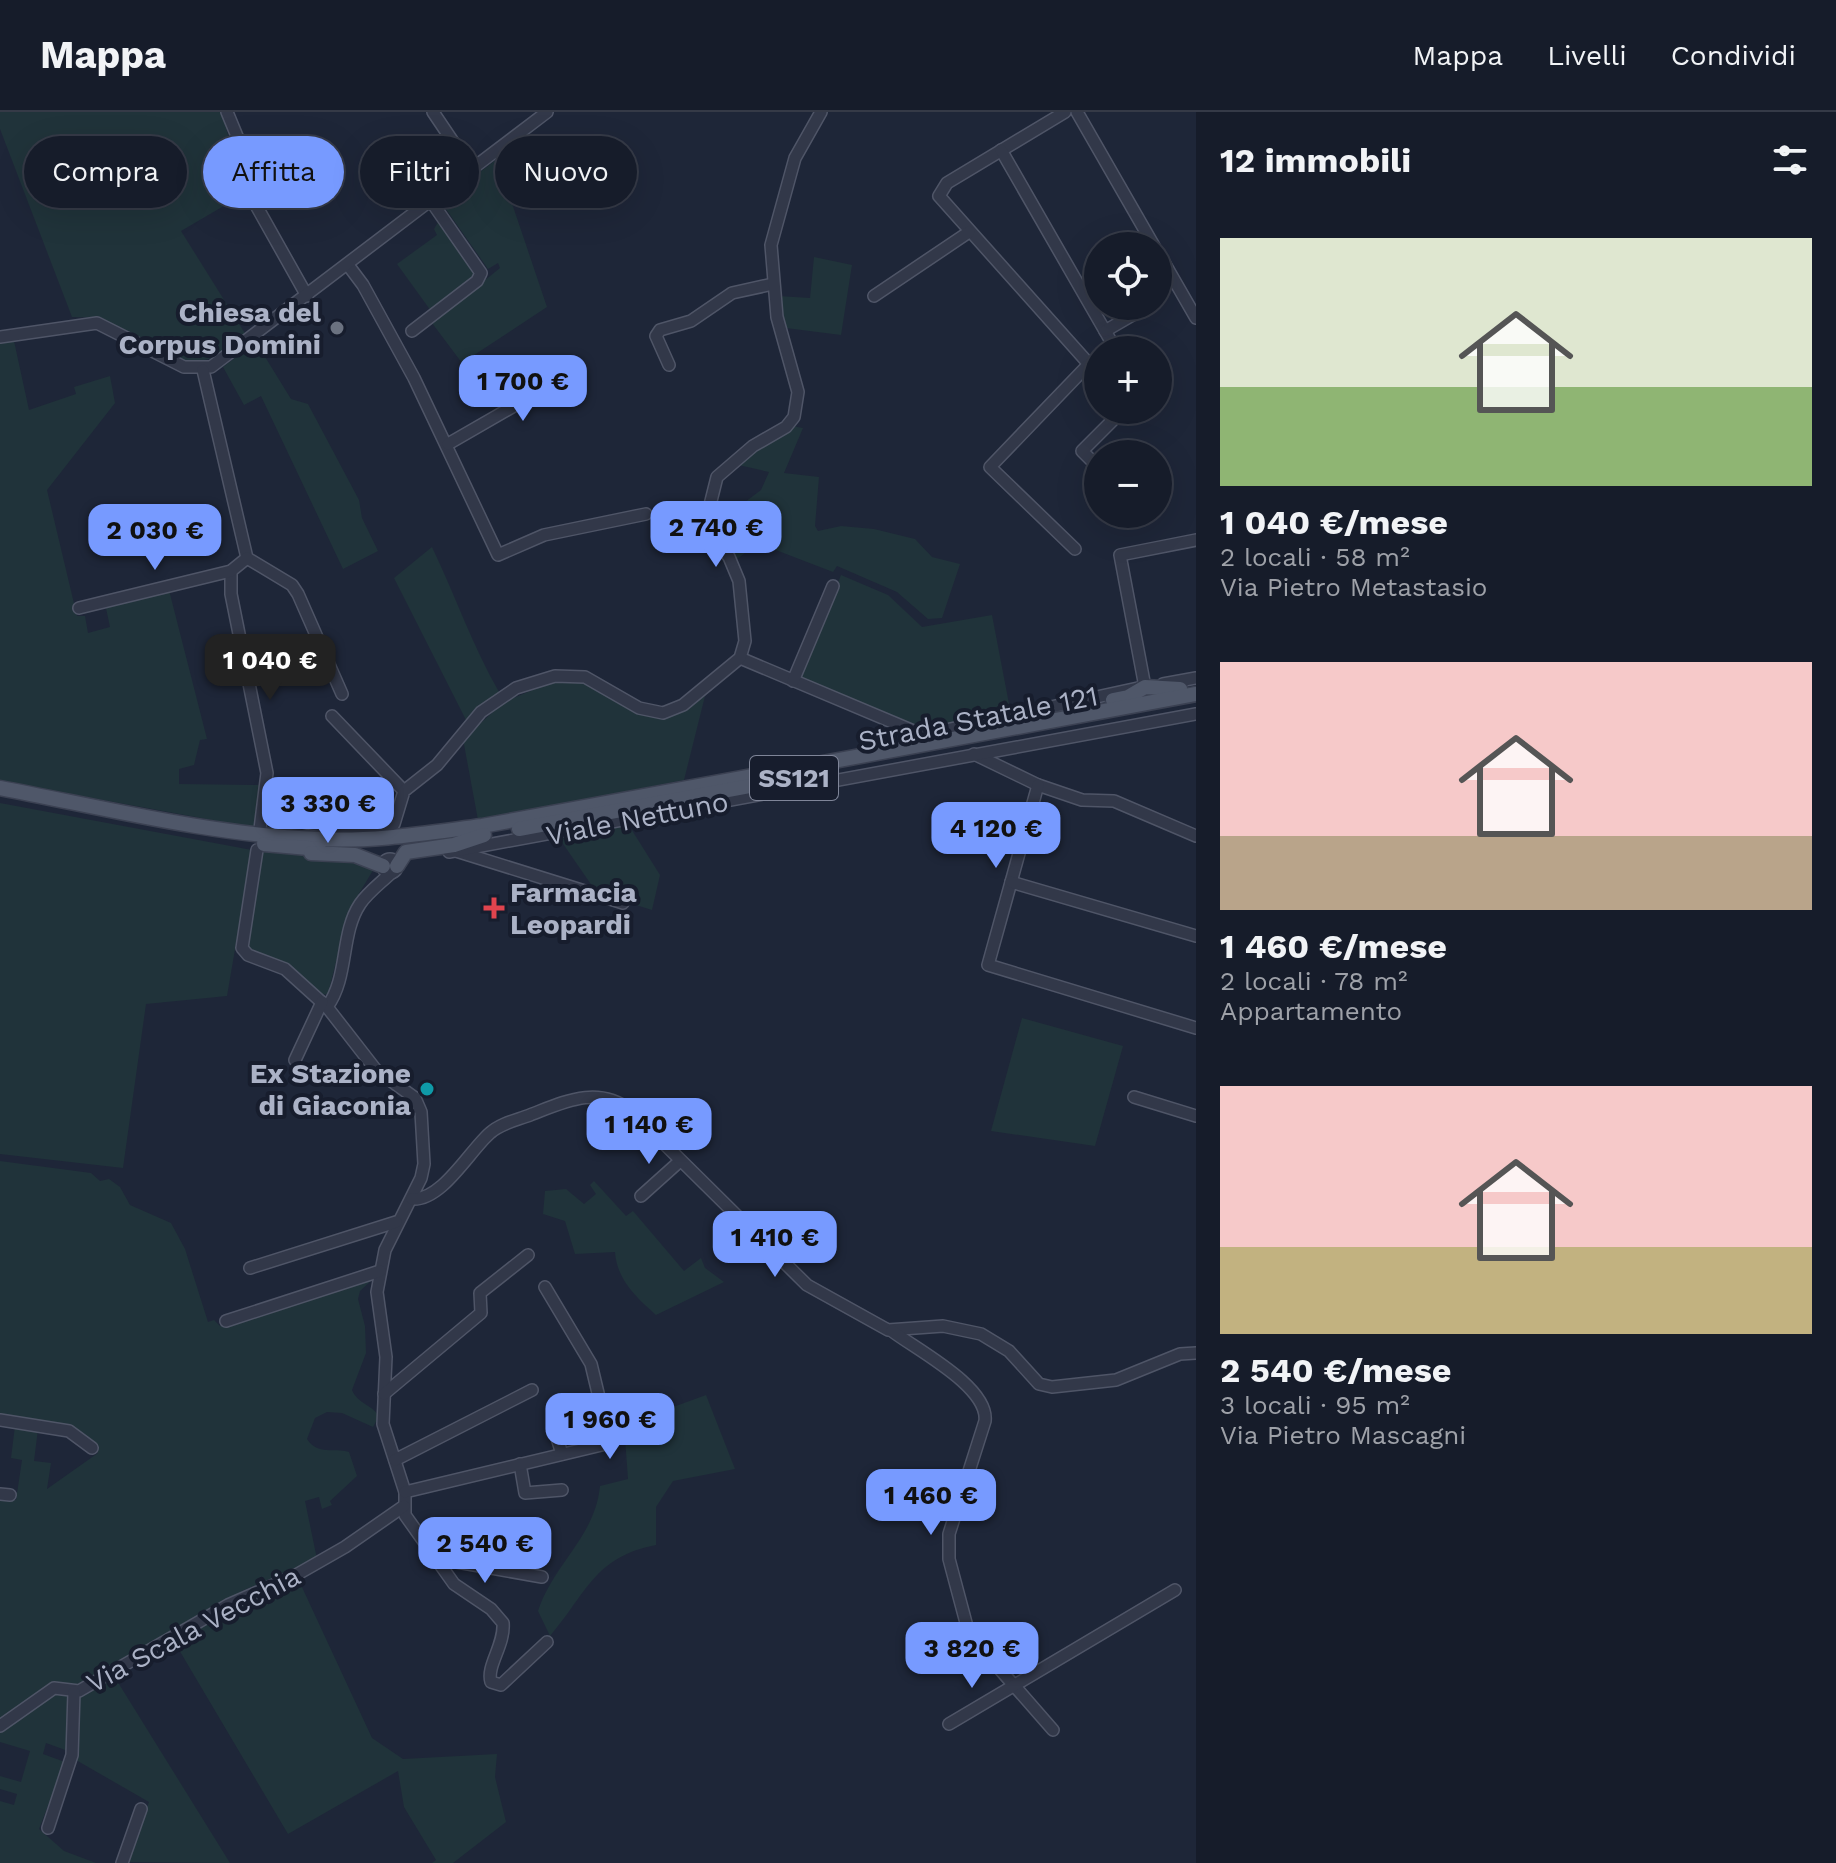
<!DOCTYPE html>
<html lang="it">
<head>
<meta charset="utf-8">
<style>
  body { margin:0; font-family:"Work Sans",sans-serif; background:#232936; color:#f1f3f6; height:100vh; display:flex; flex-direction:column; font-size:30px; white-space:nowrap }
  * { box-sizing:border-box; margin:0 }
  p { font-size:26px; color:#9ea1a8 }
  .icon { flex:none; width:44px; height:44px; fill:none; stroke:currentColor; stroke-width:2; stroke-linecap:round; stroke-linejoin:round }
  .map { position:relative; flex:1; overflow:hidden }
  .sheet { display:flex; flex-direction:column; background:#161c2a; width:640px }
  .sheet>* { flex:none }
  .banner { position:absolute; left:24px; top:24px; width:760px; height:72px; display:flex; gap:16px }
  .buttons { position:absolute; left:1084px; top:120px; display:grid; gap:16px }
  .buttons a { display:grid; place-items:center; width:88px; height:88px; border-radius:50%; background:#161c2a; box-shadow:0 8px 32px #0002,0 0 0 2px #353a47; font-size:40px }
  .price { position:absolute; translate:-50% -68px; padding:0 18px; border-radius:16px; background:#779aff; color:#111; font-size:26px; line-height:52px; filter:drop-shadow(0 2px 4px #0008) }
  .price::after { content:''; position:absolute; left:50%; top:48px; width:24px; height:18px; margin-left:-12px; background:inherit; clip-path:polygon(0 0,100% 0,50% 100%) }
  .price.selected { background:#222; color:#fff }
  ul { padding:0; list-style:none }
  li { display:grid; align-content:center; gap:16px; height:424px; padding:0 24px }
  li span { display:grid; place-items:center; height:248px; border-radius:0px; color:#555 }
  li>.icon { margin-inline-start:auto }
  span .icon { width:144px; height:144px; fill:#fffc; stroke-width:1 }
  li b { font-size:34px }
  h2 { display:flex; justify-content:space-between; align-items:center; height:96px; padding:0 24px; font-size:34px }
  .tag { padding:0 28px; border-radius:36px; background:#161c2a; box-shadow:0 8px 32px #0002,0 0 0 2px #353a47; font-size:28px; line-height:72px }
  .tag.selected { background:#779aff; color:#111 }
  header { display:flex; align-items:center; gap:48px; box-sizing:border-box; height:112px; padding:0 40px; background:#161c2a; border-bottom:2px solid #353a47 }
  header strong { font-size:38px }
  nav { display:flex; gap:44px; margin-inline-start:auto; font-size:28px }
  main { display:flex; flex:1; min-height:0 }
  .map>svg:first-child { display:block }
  .green { fill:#20333a }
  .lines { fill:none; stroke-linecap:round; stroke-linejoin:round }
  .minor-casing { stroke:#4f5567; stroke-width:14 }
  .major-casing { stroke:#3b4152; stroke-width:17 }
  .minor { stroke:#323849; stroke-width:11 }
  .major { stroke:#4f5769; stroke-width:14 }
  .worship-dot { fill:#6b7280; stroke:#171d2d; stroke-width:3 }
  .health-dot { fill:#e0444e; stroke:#171d2d; stroke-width:3 }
  .culture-dot { fill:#0f9aa8; stroke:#171d2d; stroke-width:3 }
  .labels { text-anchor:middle; stroke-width:8; stroke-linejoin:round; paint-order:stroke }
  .shield { fill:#171d2d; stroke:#7f8598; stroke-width:2 }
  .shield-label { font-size:26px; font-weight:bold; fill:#abb2c6 }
  .poi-label { font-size:28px; font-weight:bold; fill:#abb2c6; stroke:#171d2d; text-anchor:end }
  .street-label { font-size:28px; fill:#abb2c6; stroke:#171d2d }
</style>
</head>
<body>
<header>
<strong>Mappa</strong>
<nav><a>Mappa</a><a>Livelli</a><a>Condividi</a></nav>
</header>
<main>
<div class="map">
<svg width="1196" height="1751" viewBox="0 0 1196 1751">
  <rect width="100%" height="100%" fill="#1e2638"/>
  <g class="green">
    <polygon points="0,0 221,0 246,81 181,119 246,223 217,245 191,251 174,246 102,206 72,205 0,17"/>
    <polygon points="497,47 547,195 462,251 432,211 500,156 498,151 488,157 441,90"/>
    <polygon points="440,107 475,159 473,165 431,199 397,152 437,123 434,117"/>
    <polygon points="814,145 852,153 841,223 786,216 778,184 810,186"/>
    <polygon points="14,229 29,298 76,282 74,275 110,264 115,291 47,378 77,504 85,504 88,521 110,515 106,496 169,478 207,627 200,628 194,653 179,657 179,672 263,673 255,716 0,669 0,232"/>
    <polygon points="252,233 259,235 291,287 308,292 359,388 362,406 378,439 343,457 261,284 244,293 223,255"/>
    <polygon points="792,314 803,316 784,361 819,365 815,414 818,419 841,414 874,417 915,427 932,445 960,452 942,506 928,507 897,480 837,454 833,460 752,429 744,442 734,449 720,421 741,393 761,378 769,360 734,352"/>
    <path d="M 432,435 C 455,483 473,535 499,580 L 466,608 L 394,466 Z"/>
    <polygon points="841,463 888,483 922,515 992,503 1010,597 925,620 799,568"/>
    <polygon points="557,568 584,569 652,603 706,580 684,668 478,708 463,627 504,590"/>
    <polygon points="0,691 252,738 227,884 146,892 123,1056 0,1042"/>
    <polygon points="628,712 660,763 652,798 597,781 559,726"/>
    <polygon points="260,738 350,745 375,755 349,798 328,882 320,883 247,835"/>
    <polygon points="1022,906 1123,934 1095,1034 991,1019"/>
    <path d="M 0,1049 L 91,1061 L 100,1069 L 109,1067 L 120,1075 L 130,1093 L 171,1111 L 185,1137 L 208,1210 L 214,1208 L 220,1214 L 374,1166 L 360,1179 L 358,1187 L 365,1214 L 366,1241 L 352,1278 C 358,1292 371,1292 379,1304 L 373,1315 L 342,1301 L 327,1300 L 315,1306 L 307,1327 C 318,1344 334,1335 349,1340 L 357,1364 L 330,1389 L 332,1393 L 322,1397 L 319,1385 L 305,1389 L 317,1447 L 244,1478 L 74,1576 L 54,1572 L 0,1610 L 0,1386 L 16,1388 L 22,1348 L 11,1346 L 15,1314 L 38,1317 L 34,1349 L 51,1351 L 47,1377 L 98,1341 L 91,1329 L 0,1304 Z"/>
    <path d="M 594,1069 L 626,1104 L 633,1099 L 684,1159 L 701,1146 L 705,1156 L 724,1170 L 656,1203 C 636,1185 617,1168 615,1140 L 575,1142 L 565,1109 L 543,1102 L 545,1079 L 566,1077 L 584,1092 L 596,1082 L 590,1073 Z"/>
    <path d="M 706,1283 L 735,1357 L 673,1369 L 656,1395 L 656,1433 C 594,1445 587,1481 550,1524 L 538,1499 C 554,1451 595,1425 600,1374 L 628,1367 L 624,1313 Z"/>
    <polygon points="294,1467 301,1473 372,1626 403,1647 497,1642 495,1665 506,1710 453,1751 432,1751 436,1748 404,1695 398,1659 288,1722 175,1531 213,1506"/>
    <polygon points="114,1564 230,1751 127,1750 149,1690 76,1648 79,1584"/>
    <path d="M 55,1579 L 70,1583 C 72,1605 64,1614 68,1639 L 46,1631 L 43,1642 L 65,1650 L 39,1717 L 64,1739 L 96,1751 L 0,1751 L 0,1689 L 14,1693 L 17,1682 L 0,1677 L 0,1664 L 21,1670 L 30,1639 L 0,1630 L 0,1618 Z"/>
  </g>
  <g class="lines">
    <g class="minor-casing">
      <g id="minor">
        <polyline points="227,0 239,29 248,79 307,184"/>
        <polyline points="433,0 472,58"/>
        <polyline points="1065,0 947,71 939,84 1089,252 1098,253"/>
        <polyline points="1077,0 1154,134"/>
        <polyline points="1001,38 1116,238"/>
        <polyline points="1158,140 1196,206"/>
        <polyline points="348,153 363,173 414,266 498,443 544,423 646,402"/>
        <polyline points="874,184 969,120"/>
        <polyline points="412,219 477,169 481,161 431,89"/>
        <polyline points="1105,219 1136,201"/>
        <polyline points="0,225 97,211 184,255 211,255 547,0"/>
        <polyline points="669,253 656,224 660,218 691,209 732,181 773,172"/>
        <polyline points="203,258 247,446 292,473 298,482 342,582"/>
        <polyline points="448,332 578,257"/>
        <polyline points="1098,355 1082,339 1123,298"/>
        <polyline points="1075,437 990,355 1089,252"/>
        <polyline points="231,459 231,482 267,661 260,717"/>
        <polyline points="79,496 231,459 247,446"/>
        <polyline points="740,546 923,623 1138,576"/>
        <polyline points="793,569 833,474"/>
        <polyline points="1163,572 1196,566"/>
        <polyline points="1145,575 1120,443 1196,428"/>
        <polyline points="332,604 404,679"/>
        <polyline points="974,642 1038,673 1082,688 1114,689 1196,724"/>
        <polyline points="1038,673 988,853 1196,916"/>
        <path d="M 263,700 C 305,711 350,725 394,712 L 404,679 L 437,653 L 481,600 L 516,576 L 555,564 L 585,565 L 639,596 L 663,601 L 683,593 L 740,546 L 745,529 L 739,469 L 729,445 L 707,418 L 706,409 L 717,365 L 753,334 L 786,315 L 794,305 L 798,280 L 777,205 L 771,133 L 795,46 L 821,0"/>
        <polyline points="257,738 242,836 248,843 285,857 327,895"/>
        <polyline points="456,739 623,791"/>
        <polyline points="449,740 1196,602"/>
        <circle cx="390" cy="754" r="7"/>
        <path d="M 392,760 C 382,770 368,780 360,792 C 340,822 349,865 327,895 L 376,958 L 415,986 L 421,1000 L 424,1052 L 421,1066 L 385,1138 L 377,1180 L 386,1245 L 383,1312 L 405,1380 L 405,1403 L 454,1472 L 491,1497 L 503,1511 C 505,1533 486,1554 491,1570 L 501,1573 L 547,1530"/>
        <polyline points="1011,770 1196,824"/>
        <polyline points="295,948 322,890"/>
        <polyline points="1134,985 1196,1004"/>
        <polyline points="641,1084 680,1049"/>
        <path d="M 412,1087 C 442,1089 470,1038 490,1021 C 501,1011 517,1008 530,1003 C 564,990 597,973 630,998 L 807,1173 L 888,1218 L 943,1214 L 981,1222 L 1009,1239 L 1039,1272 L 1052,1275 L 1116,1268 L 1180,1242 L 1196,1241"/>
        <polyline points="250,1156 396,1110"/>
        <polyline points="226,1209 380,1159"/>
        <path d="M 892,1219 C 917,1238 989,1275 985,1309 L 949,1422 L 949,1447 L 969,1522 L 1053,1618"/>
        <polyline points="384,1282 481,1201 480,1181 528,1143"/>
        <polyline points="0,1308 69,1319 92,1336"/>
        <polyline points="553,1313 562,1342"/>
        <polyline points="395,1348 532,1278"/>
        <polyline points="520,1352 525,1381 562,1378"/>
        <polyline points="405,1380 610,1331 591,1252 545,1175"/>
        <polyline points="0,1382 10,1383"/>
        <polyline points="434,1446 542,1465"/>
        <polyline points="949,1612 1175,1478"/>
        <polyline points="0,1614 54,1576 79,1579 228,1493 296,1463 345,1435 404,1394"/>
        <polyline points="48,1716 72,1643 74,1580"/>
        <polyline points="122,1751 141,1697"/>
      </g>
    </g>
    <g class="major-casing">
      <g id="major">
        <polyline points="1113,588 1128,585 1145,575 1180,577"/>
        <path d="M 0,676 C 105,696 212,723 318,727 C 374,730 427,721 482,714 L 1196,582"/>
        <polyline points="519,717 809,663"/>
        <polyline points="264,732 319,737"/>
        <polyline points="311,741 355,743 383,754"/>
        <polyline points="397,754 406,740 454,733 484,723"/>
      </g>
    </g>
    <use href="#minor" class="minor"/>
    <use href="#major" class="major"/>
  </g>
  <circle class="worship-dot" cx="337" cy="216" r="8"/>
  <path class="health-dot" d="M490 784h8v8h8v8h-8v8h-8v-8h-8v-8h8z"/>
  <circle class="culture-dot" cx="427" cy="977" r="8"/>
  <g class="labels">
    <rect class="shield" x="750" y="644" width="88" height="44" rx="6"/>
    <g class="shield-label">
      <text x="794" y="675">SS121</text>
    </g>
    <g class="poi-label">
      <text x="321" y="210">Chiesa del<tspan x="321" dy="32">Corpus Domini</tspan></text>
      <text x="510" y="790" text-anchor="start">Farmacia<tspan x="510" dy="32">Leopardi</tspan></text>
      <text x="411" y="971">Ex Stazione<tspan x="411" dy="32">di Giaconia</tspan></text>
    </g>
    <g class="street-label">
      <text transform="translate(978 606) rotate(-11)" y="10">Strada Statale 121</text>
      <text transform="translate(637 706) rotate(-11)" y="10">Viale Nettuno</text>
      <text transform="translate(193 1517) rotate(-28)" y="10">Via Scala Vecchia</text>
    </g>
  </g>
</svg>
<div class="buttons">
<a><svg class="icon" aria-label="locate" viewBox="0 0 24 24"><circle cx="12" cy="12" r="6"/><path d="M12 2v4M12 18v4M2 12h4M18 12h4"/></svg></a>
<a>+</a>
<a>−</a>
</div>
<b class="price" style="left:523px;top:311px">1 700 €</b>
<b class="price" style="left:716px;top:457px">2 740 €</b>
<b class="price" style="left:155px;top:460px">2 030 €</b>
<b class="price selected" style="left:270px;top:590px">1 040 €</b>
<b class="price" style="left:328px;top:733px">3 330 €</b>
<b class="price" style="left:996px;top:758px">4 120 €</b>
<b class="price" style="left:649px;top:1054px">1 140 €</b>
<b class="price" style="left:775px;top:1167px">1 410 €</b>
<b class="price" style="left:610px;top:1349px">1 960 €</b>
<b class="price" style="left:931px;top:1425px">1 460 €</b>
<b class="price" style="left:485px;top:1473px">2 540 €</b>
<b class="price" style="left:972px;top:1578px">3 820 €</b>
<div class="banner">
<a class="tag">Compra</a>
<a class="tag selected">Affitta</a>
<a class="tag">Filtri</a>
<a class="tag">Nuovo</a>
</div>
</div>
<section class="sheet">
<h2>12 immobili<svg class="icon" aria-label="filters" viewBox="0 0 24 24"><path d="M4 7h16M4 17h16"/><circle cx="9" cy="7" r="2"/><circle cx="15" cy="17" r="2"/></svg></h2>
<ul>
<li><span style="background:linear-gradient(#dfe7d0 60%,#8fb573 0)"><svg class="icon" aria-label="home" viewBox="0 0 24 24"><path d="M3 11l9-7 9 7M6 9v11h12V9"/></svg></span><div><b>1 040 €/mese</b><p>2 locali · 58 m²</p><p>Via Pietro Metastasio</p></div></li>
<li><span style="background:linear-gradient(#f6c9c9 70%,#b9a48a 0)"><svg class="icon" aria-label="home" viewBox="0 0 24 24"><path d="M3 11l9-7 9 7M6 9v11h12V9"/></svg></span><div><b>1 460 €/mese</b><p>2 locali · 78 m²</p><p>Appartamento</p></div></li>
<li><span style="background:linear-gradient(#f6c9c9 65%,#c2b280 0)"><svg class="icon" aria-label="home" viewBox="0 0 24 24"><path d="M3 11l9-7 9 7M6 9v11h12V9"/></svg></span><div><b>2 540 €/mese</b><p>3 locali · 95 m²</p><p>Via Pietro Mascagni</p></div></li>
</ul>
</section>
</main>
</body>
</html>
